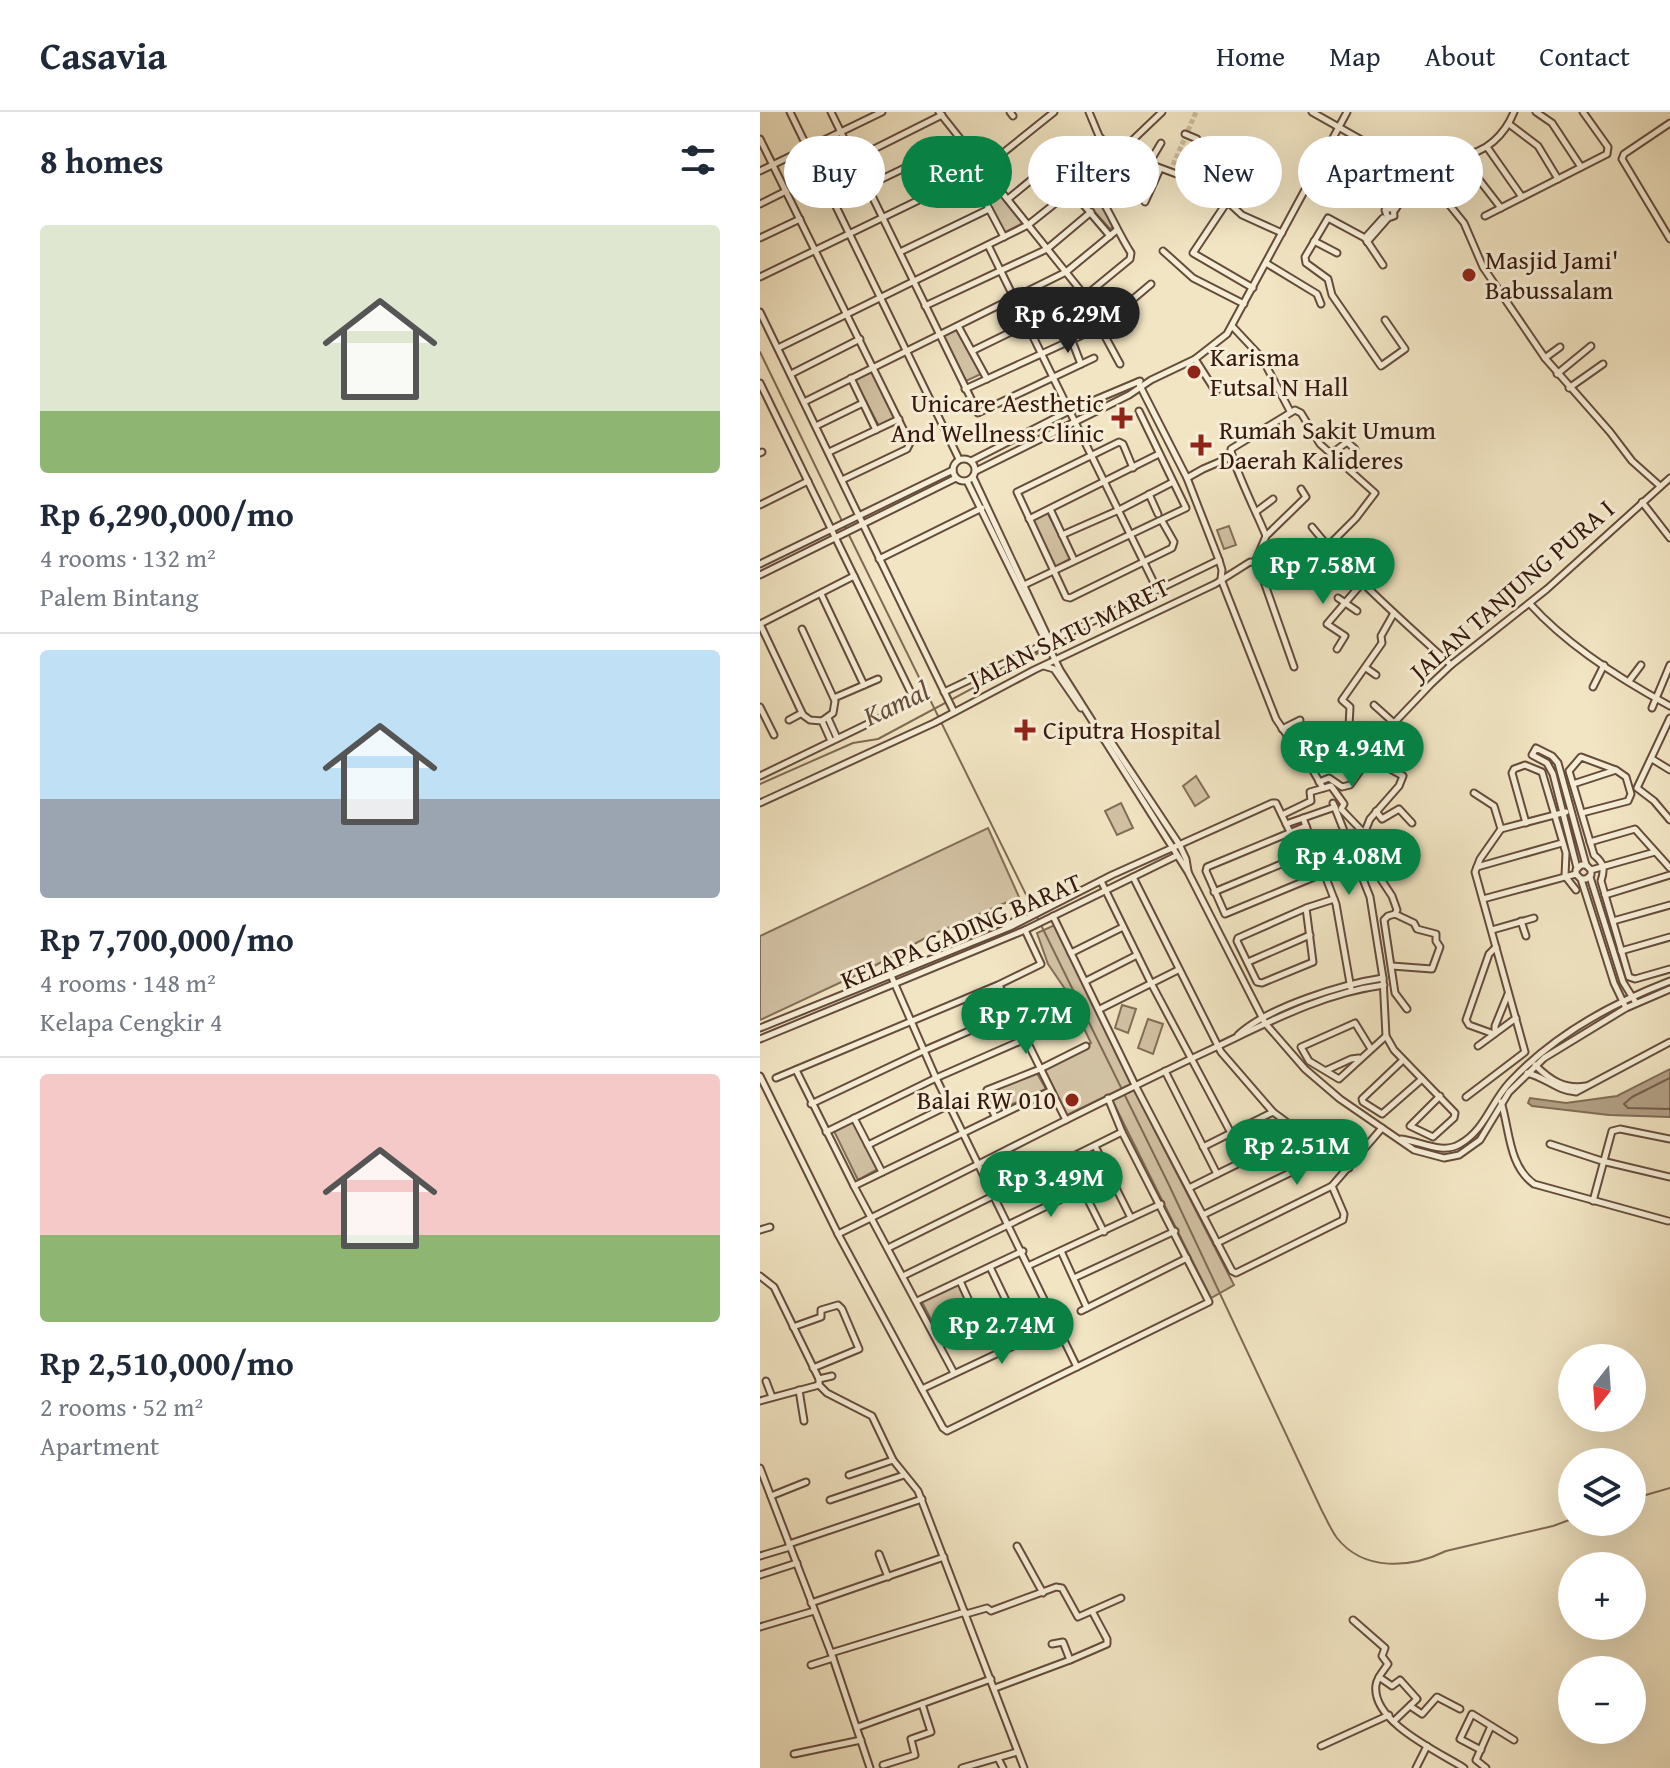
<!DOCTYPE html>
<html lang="en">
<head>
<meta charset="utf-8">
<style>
  body { margin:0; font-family:"Gentium Book Plus",serif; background:#f2f2f3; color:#1f2937; height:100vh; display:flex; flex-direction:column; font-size:30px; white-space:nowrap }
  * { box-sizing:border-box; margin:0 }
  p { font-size:26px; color:#747a83 }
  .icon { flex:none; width:44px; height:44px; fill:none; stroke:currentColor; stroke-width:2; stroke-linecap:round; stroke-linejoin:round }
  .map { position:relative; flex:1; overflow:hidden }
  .drawer { display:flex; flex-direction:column; background:#fff; width:760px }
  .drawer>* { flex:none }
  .banner { position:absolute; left:24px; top:24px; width:760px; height:72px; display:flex; gap:16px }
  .needle { width:52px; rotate:197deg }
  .buttons { position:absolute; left:798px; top:1232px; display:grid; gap:16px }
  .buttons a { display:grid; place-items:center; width:88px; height:88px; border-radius:50%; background:#fff; box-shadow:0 8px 32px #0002; font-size:40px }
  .price { position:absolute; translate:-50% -68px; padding:0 18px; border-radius:28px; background:#0b8043; color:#fff; font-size:26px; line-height:52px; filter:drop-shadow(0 2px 4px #0008) }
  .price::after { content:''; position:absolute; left:50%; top:48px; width:24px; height:18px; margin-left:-12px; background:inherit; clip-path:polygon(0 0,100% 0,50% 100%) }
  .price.current { background:#222; color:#fff }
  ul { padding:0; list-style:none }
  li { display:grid; align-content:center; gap:16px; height:424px; padding:0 40px }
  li+li { border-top:2px solid #e0e1e3 }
  li span { display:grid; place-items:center; height:248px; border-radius:8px; color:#555 }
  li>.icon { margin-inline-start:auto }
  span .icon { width:144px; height:144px; fill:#fffc; stroke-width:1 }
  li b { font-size:34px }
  h2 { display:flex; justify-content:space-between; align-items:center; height:96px; padding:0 40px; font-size:34px }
  .chip { padding:0 28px; border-radius:36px; background:#fff; box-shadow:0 8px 32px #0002; font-size:28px; line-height:72px }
  .chip.current { background:#0b8043; color:#fff }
  header { display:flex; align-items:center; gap:48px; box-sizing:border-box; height:112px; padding:0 40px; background:#fff; border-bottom:2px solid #e0e1e3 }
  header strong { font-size:38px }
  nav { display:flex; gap:44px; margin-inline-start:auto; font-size:28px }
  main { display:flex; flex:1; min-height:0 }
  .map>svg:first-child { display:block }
  .green { fill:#d2c2a4; stroke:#846e59; stroke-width:2 }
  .water { fill:#b2a085; stroke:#806a55; stroke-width:2 }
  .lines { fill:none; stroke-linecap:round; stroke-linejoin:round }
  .shore { stroke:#745c4a; stroke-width:2 }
  .stream { stroke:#806a55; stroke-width:2 }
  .minor-tunnel { stroke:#ccbc9f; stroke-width:5; stroke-dasharray:5 2.5; stroke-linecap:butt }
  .minor-casing { stroke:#644c3b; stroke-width:9 }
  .minor { stroke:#f7eed8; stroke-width:5 }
  .poi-dot { fill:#8f2418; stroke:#f7eed8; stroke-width:3 }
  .labels { text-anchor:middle; stroke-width:6; stroke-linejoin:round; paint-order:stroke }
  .poi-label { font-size:26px; fill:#35190e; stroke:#f7eed8; text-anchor:start }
  .street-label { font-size:26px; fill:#35190e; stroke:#f7eed8 }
  .water-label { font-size:28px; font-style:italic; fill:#674f3e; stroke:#f7eed8 }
</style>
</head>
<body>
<header>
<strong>Casavia</strong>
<nav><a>Home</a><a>Map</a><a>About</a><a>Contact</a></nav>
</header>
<main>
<section class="drawer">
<h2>8 homes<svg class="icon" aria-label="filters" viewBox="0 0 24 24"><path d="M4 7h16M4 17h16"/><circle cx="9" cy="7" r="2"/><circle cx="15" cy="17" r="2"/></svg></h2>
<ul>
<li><span style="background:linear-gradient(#dfe7d0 75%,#8fb573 0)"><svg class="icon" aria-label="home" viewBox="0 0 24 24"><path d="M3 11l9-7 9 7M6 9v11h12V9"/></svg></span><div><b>Rp 6,290,000/mo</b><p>4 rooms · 132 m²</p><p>Palem Bintang</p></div></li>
<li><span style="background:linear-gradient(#bfe0f5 60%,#9aa5b1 0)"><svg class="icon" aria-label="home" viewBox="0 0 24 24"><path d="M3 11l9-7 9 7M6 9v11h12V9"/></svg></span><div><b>Rp 7,700,000/mo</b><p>4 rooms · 148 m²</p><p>Kelapa Cengkir 4</p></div></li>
<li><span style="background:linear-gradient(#f6c9c9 65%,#8fb573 0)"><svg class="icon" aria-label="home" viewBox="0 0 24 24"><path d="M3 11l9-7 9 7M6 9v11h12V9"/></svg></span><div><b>Rp 2,510,000/mo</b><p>2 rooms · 52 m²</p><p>Apartment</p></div></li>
</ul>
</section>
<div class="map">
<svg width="910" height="1656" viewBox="0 0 910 1656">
  <rect width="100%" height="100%" fill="#f2e5c3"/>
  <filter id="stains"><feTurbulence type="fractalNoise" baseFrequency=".0025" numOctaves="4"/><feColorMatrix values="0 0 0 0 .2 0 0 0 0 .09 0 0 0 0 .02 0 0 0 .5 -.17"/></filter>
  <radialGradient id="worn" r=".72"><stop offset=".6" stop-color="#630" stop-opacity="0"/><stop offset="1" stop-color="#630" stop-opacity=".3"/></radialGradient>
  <g class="green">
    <polygon points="223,61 263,111 244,121 215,65"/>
    <polygon points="326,68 345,92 354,114 350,117 315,78"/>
    <polygon points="197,216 221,262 206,269 183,223"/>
    <polygon points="112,258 136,305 119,314 94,267"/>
    <polygon points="287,400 311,446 295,455 272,406"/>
    <polygon points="469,414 476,433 464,437 457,418"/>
    <polygon points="436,664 449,685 435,694 423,674"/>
    <polygon points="361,691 373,716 357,723 345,699"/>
    <polygon points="228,716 259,785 169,824 105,859 0,908 0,824"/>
    <polygon points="297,812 371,972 307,1003 281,956 331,931 305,877 288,852 277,821"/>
    <polygon points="362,893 376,897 368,921 355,916"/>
    <polygon points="388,907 403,912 393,942 378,936"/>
    <polygon points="275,958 286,977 239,998 229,980"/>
    <polygon points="374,978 474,1173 451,1186 352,988"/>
    <polygon points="91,1005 118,1057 98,1068 72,1015"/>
    <polygon points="199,1172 218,1211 182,1229 162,1190"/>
  </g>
  <polygon class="water" points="910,957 910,1005 849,1003 772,994 768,991 770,986 806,991 857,984"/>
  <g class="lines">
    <polyline class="shore" points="910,966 872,985 864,992 868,996 910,997"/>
    <g class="stream">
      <polyline points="0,240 82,409"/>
      <path d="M 85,415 L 409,1073 L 562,1399 C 567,1408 571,1418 577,1426 C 604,1460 651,1456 686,1439 L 793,1414 L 812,1407"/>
      <polyline points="0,672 93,631 118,627 284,538"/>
      <polyline points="872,1387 910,1376"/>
    </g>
    <polyline class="minor-tunnel" points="410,60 436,0"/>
    <g class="minor-casing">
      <g id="minor">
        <polyline points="30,0 199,347"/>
        <polyline points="71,0 218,301 334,246"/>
        <polyline points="179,0 210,39"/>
        <polyline points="250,0 253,4"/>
        <polyline points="329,0 339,24 352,38 438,70 458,81 482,103 522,121"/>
        <polyline points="552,0 628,43 679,80 704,111 723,155 785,246 850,320 872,349 900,374"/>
        <polyline points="776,0 792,11 821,55"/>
        <polyline points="910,11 864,42 862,47 910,127"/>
        <polyline points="749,12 778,34 798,67"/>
        <polyline points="425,22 437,27"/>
        <polyline points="0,27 150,331 147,337 82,368"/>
        <polyline points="727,35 762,85"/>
        <polyline points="358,42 402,0"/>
        <polyline points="700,43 741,96"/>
        <polyline points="94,47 182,3"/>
        <polyline points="388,53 401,31"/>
        <polyline points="223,57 346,210"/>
        <polyline points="0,59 122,0"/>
        <polyline points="211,63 244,125"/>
        <polyline points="107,74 201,29"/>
        <polyline points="311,78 350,124"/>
        <polyline points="248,87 304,41"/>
        <polyline points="385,90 400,57"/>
        <polyline points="467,90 433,141 493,176"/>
        <polyline points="0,92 26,79"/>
        <path d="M 630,95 L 669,45 C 680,39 689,43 701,43 C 726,42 745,22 754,0"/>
        <polyline points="635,98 642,87 642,81"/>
        <polyline points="725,104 847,42 848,35 823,0"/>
        <polyline points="0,126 40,107"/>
        <polyline points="605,126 623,106"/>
        <polyline points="554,129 577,141"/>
        <polyline points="607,130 628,106 634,104 633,96 625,98 628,106"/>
        <polyline points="228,133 397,477"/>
        <polyline points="403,139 433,166 484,192"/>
        <polyline points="140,140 229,97"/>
        <polyline points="506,151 557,182 561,192"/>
        <polyline points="623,153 605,126 568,106 545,145 546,151 568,167 572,183 621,254 645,237 625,208"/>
        <polyline points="0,165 223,57 294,0"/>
        <polyline points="165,194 287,137 331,100"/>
        <polyline points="0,200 194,600"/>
        <polyline points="198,214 227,267"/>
        <polyline points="472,214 502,246 530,299"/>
        <polyline points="340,215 360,252"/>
        <polyline points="312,229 321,252"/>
        <path d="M 18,236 L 268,113 L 327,66 C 346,89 355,116 371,141 L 370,147 L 325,184 L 212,239"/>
        <polyline points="785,246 800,235"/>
        <polyline points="435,247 456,280"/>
        <polyline points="31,262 100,227"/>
        <polyline points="797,262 831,234"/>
        <polyline points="91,266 116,318"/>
        <polyline points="378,270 427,366 459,448 462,458 461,467 516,607 535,635 545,645 563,676"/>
        <path d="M 0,271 C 52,376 101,480 153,585 L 153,590 L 0,664"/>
        <polyline points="809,276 843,252"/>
        <polyline points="205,277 340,215 391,172"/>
        <polyline points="44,290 306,160 357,118"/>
        <polyline points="56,314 103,291"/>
        <polyline points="69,340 139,307"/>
        <polyline points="0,341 2,340"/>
        <polyline points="571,342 587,330 595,337"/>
        <circle cx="204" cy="358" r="11"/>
        <polyline points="211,349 311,298 380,269"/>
        <polyline points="373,356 363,332 359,330 257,380 306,485 310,486 412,436 414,430 402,409"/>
        <polyline points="216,359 369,283 391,268 435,247 467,222 587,0"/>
        <polyline points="213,365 292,534"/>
        <polyline points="427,366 443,357 471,345"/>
        <polyline points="207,369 300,558 428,760 505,911 545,957 580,987 654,1038 684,1046 699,1043 720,1028 749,980 784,946 866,896 910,877"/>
        <polyline points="389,382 398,402"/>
        <polyline points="882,390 910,426"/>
        <polyline points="0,393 48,369"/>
        <polyline points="290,397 314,448"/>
        <polyline points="497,399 513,387"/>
        <polyline points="269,407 399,342"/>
        <path d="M 552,415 C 592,465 643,509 691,553"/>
        <polyline points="302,423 359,398 413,370"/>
        <polyline points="506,424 546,385 541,377"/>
        <polyline points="119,447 222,396"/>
        <path d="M 495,450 L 506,424 C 499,406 471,350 471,337 L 535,298 L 541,301 L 560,332 L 615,381 L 596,406 L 568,434"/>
        <polyline points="497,450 534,555"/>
        <polyline points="0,452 193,358"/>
        <polyline points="590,457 608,438"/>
        <polyline points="0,463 196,366"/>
        <polyline points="264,473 426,396 379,299"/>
        <polyline points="61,482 104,573"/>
        <polyline points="578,486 597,499"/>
        <path d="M 770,492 C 808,534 860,567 910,594"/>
        <polyline points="0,512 43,603 50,608 62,609 73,601 75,589 42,517"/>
        <polyline points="0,512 94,464"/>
        <polyline points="290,530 459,448"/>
        <polyline points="577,537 585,524 567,512 603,470"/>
        <polyline points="284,554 294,557 321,596"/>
        <polyline points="606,556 616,563"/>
        <polyline points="869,569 881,553"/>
        <polyline points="833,575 844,553"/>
        <polyline points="184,580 287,531"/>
        <polyline points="74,586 118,567"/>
        <polyline points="614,593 634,611"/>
        <polyline points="0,595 14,623"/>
        <polyline points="892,596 910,553"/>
        <polyline points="68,606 77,626"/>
        <polyline points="910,606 877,676 894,689 910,708"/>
        <polyline points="29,608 42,601"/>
        <polyline points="62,609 71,629"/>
        <polyline points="522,617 540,608"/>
        <polyline points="527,625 545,614"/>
        <polyline points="350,628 419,732 426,747 428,759"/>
        <polyline points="616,634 589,614 590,595 582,588 622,531 621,524 634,501"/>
        <polyline points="610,646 643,664 639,674 610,707 599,734 632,784 637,798 635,802"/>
        <polyline points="892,647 910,658"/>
        <path d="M 856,658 L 821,645 L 809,659 L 834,743 C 844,751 845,757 841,769 L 869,865 L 875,867 L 910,857"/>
        <polyline points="559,670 569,666 582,675 590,673 634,611 671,572 691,553 787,477 910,366"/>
        <polyline points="813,672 856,658 866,665 871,682 868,689 822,701"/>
        <polyline points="0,691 174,611 274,558 455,472 490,450 526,454 567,434"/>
        <polyline points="573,691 610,785 623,866 626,924 634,938 695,1001 694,1006 673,1025 650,1014 680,984"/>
        <polyline points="616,699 622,707 639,697 652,711"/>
        <polyline points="522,703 551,689 550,680 571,674 584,692 581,697 604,721"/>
        <polyline points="543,706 576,792 591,877"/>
        <polyline points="766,711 752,661 754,657 765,653 782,660 806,741 805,764 816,778"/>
        <polyline points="526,712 575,695"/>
        <polyline points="546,714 447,755 446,759 465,802 564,761"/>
        <polyline points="741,717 806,700"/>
        <polyline points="830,730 875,717 910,756"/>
        <polyline points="717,755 802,731"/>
        <polyline points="817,756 793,662 787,651 772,643 776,636 792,644 798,651 826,753"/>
        <polyline points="831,758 831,763 826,767 821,767 816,762 816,758 821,753 826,753 831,758 895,740"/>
        <polyline points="373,765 461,940 513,1000 589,1056"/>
        <polyline points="830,765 863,870 876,891"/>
        <polyline points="821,767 854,871 866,896"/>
        <polyline points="341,769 391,871 471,1021"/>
        <polyline points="454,780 555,738"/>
        <polyline points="845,783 910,763"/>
        <polyline points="723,787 816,762"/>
        <polyline points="546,796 553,850 502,871 497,870 477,829 478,826 546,796 574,787"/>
        <polyline points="635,802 628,804 624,808 635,881 647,897"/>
        <polyline points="293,804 375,973 472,1159 476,1161 583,1108 584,1102 572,1074"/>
        <polyline points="761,809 766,824"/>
        <polyline points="853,809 910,793"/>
        <polyline points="245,814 264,804"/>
        <polyline points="732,818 774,806"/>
        <polyline points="861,839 910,825"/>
        <polyline points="311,841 363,815"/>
        <polyline points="488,850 550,823"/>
        <polyline points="632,854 672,857 680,835 676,829 676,822 657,817 654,811 635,802"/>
        <polyline points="130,861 176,966 317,1255"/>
        <polyline points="326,869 377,843"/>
        <polyline points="239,873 306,1008"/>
        <polyline points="340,897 418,858"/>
        <polyline points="0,916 250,815 352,763 512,691 516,691 530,720"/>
        <polyline points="735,921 735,914 748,882"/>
        <polyline points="734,922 709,913 706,908 729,842 736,835"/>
        <path d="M 478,923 C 508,895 583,872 623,866"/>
        <polyline points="0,927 265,818 416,744"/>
        <polyline points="718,934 756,906"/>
        <polyline points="611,937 595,911 541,935 549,949 579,967 626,924"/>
        <polyline points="643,948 602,987 603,990 622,1002 662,967"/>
        <path d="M 775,953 C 790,968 805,978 826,974"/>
        <polyline points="36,958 94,1074 194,1261"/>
        <polyline points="567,958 591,947 599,946"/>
        <polyline points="405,959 457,1062"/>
        <path d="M 767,961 C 785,965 797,979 816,980 L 910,930"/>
        <polyline points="0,964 78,1122 183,1316 187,1319 449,1190 362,1020 348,986"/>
        <polyline points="16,966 238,873 281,852 265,818"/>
        <polyline points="706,985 765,940 715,760 720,747 741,717 734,694 714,681"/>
        <path d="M 741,990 C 750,1018 748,1053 774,1072 L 908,1109"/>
        <polyline points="51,992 163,939 294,882"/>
        <polyline points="235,1004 225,984 227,978 280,957 326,934"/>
        <polyline points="94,1006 122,1060"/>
        <polyline points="66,1020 176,966 313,906 315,903 313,896"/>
        <path d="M 641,1027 C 660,1029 682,1043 700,1032 C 725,1018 731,990 750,970 C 794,923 850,892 910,869"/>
        <polyline points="790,1032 842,1049 910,1065"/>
        <polyline points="108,1033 189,993"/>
        <polyline points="335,1034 371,1106"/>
        <polyline points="443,1035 513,1000"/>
        <polyline points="308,1048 344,1120"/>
        <polyline points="94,1074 290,979"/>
        <polyline points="429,1076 540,1021"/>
        <polyline points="833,1089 852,1019 860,1017 910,1027"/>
        <polyline points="443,1103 542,1055 565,1040"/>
        <polyline points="0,1118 10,1115"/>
        <path d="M 78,1122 C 204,1061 327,995 454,936 C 509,910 563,881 624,873"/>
        <polyline points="457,1131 572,1074 622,1016"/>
        <polyline points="128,1136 362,1020"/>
        <polyline points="301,1139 327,1196"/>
        <polyline points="270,1153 401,1092"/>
        <polyline points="230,1155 265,1228"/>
        <polyline points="0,1164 14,1175 59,1267 59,1273 67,1281 112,1304 133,1348 158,1379 264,1656"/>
        <polyline points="143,1164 322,1077"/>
        <polyline points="314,1166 415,1119"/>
        <polyline points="157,1189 263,1139"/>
        <polyline points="321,1199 427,1146"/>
        <polyline points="33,1215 61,1205 61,1198 78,1193 82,1197 99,1237 53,1256"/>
        <polyline points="180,1233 220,1213 200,1169"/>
        <polyline points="59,1267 72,1264"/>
        <polyline points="6,1269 12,1285"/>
        <polyline points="162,1277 298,1213"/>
        <polyline points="39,1278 44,1309"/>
        <polyline points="0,1289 59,1273"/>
        <polyline points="0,1356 73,1546 110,1656"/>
        <polyline points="89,1363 133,1348"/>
        <polyline points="11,1384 46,1370"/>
        <polyline points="70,1388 144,1363"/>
        <polyline points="29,1432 162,1387"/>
        <polyline points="257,1434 283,1481"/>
        <polyline points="119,1442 128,1465"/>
        <polyline points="0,1444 30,1435"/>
        <polyline points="0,1463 37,1451"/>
        <polyline points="51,1491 184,1445"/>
        <polyline points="206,1502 227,1496 231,1499 296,1475 302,1476 318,1505 361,1486"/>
        <path d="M 593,1508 L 625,1536 L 622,1544 L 628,1552 C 624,1558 617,1565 616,1573 C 611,1610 679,1640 704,1656"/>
        <polyline points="0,1515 54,1499"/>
        <polyline points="292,1532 303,1530 310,1548"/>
        <polyline points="71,1541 205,1500"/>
        <polyline points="51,1553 73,1546"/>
        <polyline points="619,1565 632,1574 640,1568 657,1587 634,1609"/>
        <polyline points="235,1576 310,1548 347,1532 347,1527 332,1499"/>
        <polyline points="650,1594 662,1602 677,1585 700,1597"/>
        <polyline points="98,1615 231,1567"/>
        <polyline points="561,1634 629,1603"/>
        <polyline points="721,1638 700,1627 712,1602 754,1628"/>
        <polyline points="34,1642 101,1628"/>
        <polyline points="238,1646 243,1656"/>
        <polyline points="123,1653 155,1643 151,1627 171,1620 162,1592"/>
        <polyline points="202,1656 257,1640"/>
        <polyline points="656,1656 667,1634"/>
        <polyline points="726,1656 716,1648 731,1614"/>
      </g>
    </g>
    <use href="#minor" class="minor"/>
  </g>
  <g class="poi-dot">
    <circle cx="709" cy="163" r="8"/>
    <circle cx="434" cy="260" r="8"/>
    <path d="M358 294h8v8h8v8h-8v8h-8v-8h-8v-8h8z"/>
    <path d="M437 321h8v8h8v8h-8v8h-8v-8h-8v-8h8z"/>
    <path d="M261 606h8v8h8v8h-8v8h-8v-8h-8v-8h8z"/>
    <circle cx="312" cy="988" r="8"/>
  </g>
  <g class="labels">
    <g class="poi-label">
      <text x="725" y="157">Masjid Jami'<tspan x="725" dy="30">Babussalam</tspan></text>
      <text x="450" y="254">Karisma<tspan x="450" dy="30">Futsal N Hall</tspan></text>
      <text x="344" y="300" text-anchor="end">Unicare Aesthetic<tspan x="344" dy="30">And Wellness Clinic</tspan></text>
      <text x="459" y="327">Rumah Sakit Umum<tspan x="459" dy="30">Daerah Kalideres</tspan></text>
      <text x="283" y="627">Ciputra Hospital</text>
      <text x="296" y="997" text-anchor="end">Balai RW 010</text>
    </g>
    <g class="street-label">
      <text transform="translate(752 478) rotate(-41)" y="9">JALAN TANJUNG PURA I</text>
      <text transform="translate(309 521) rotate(-26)" y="9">JALAN SATU MARET</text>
      <text transform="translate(201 819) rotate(-23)" y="9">KELAPA GADING BARAT</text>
    </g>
    <g class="water-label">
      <text transform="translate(136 591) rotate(-25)" y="10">Kamal</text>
    </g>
  </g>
  <rect width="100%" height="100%" filter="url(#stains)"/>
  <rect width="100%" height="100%" fill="url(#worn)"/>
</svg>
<div class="buttons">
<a><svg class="needle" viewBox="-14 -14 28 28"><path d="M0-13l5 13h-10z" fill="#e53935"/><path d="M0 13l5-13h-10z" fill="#747a83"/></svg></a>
<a><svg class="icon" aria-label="layers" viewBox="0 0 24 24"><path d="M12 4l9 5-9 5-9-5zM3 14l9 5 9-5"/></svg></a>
<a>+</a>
<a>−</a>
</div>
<b class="price current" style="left:308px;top:243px">Rp 6.29M</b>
<b class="price" style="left:563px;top:494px">Rp 7.58M</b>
<b class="price" style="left:592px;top:677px">Rp 4.94M</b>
<b class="price" style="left:589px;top:785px">Rp 4.08M</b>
<b class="price" style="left:266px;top:944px">Rp 7.7M</b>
<b class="price" style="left:537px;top:1075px">Rp 2.51M</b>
<b class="price" style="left:291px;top:1107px">Rp 3.49M</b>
<b class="price" style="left:242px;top:1254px">Rp 2.74M</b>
<div class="banner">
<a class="chip">Buy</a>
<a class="chip current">Rent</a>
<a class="chip">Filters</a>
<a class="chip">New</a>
<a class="chip">Apartment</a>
</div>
</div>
</main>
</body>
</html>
